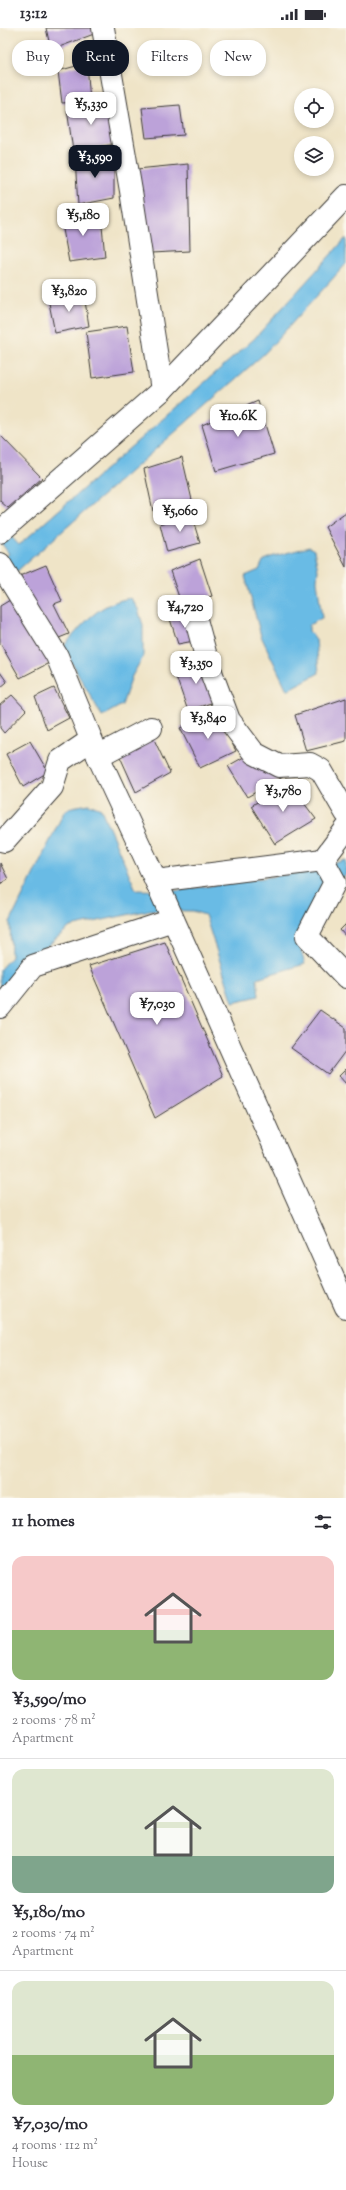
<!DOCTYPE html>
<html lang="en">
<head>
<meta charset="utf-8">
<style>
  body { margin:0; font-family:"Sorts Mill Goudy",serif; background:#f2f2f3; color:#2b2b33; height:100vh; display:flex; flex-direction:column; font-size:15px; white-space:nowrap }
  * { box-sizing:border-box; margin:0 }
  p { font-size:13px; color:#7c7c81 }
  .icon { flex:none; width:22px; height:22px; fill:none; stroke:currentColor; stroke-width:2; stroke-linecap:round; stroke-linejoin:round }
  .map { position:relative; height:1470px; overflow:hidden }
  .drawer { display:flex; flex-direction:column; background:#fff; flex:1 }
  .drawer>* { flex:none }
  .hud { position:absolute; left:12px; top:12px; width:322px; height:36px; display:flex; gap:8px }
  .tools { position:absolute; left:294px; top:60px; display:grid; gap:8px }
  .tools a { display:grid; place-items:center; width:40px; height:40px; border-radius:50%; background:#fff; box-shadow:0 2px 6px #0003; font-size:20px }
  .price { position:absolute; translate:-50% -34px; padding:0 9px; border-radius:8px; background:#fff; color:#222; font-size:13px; line-height:26px; filter:drop-shadow(0 1px 2px #0008) }
  .price::after { content:''; position:absolute; left:50%; top:24px; width:12px; height:9px; margin-left:-6px; background:inherit; clip-path:polygon(0 0,100% 0,50% 100%) }
  .price.selected { background:#111827; color:#fff }
  ul { padding:0; list-style:none }
  li { display:grid; align-content:center; gap:8px; height:212px; padding:0 12px }
  li+li { border-top:1px solid #e1e1e2 }
  li span { display:grid; place-items:center; height:124px; border-radius:12px; color:#555 }
  li>.icon { margin-inline-start:auto }
  span .icon { width:72px; height:72px; fill:#fffc; stroke-width:1 }
  li b { font-size:17px }
  h2 { display:flex; justify-content:space-between; align-items:center; height:48px; padding:0 12px; font-size:17px }
  .pill { padding:0 14px; border-radius:16px; background:#fff; box-shadow:0 2px 6px #0003; font-size:14px; line-height:36px }
  .pill.selected { background:#111827; color:#fff }
  .status { display:flex; justify-content:space-between; align-items:center; height:28px; padding:0 20px; background:#fff; direction:ltr }
  .status svg { height:11px; fill:currentColor }
  .map>svg:first-child { display:block }
  .water { fill:#69bbe5; stroke:#426c80 }
  .building { fill:#bca2d9 }
  .lines { fill:none; stroke-linecap:round; stroke-linejoin:round }
  .minor-casing { stroke:#3c3a36; stroke-width:24 }
  .minor { stroke:#fff; stroke-width:22 }
</style>
</head>
<body>
<div class="status"><b>13:12</b><svg viewBox="0 0 49 12"><path d="M0 12V9h3v3zM5 12V6h3v6zM10 12V3h3v9zM15 12V0h3v12zM26 1h20v11H26zM47 4h2v5h-2z"/></svg></div>
<div class="map">
<svg width="346" height="1470" viewBox="0 0 346 1470">
  <rect width="100%" height="100%" fill="#fbf7ec"/>
  <filter id="ink" filterUnits="userSpaceOnUse"><feTurbulence type="fractalNoise" baseFrequency=".025" numOctaves="2"/><feDisplacementMap in="SourceGraphic" scale="8" xChannelSelector="R" yChannelSelector="G"/><feConvolveMatrix kernelMatrix="1 2 1 2 8 2 1 2 1" color-interpolation-filters="sRGB"/></filter>
  <filter id="wash" filterUnits="userSpaceOnUse"><feTurbulence type="fractalNoise" baseFrequency=".012" numOctaves="4" result="noise"/><feDisplacementMap in="SourceGraphic" scale="16" xChannelSelector="R" yChannelSelector="G"/><feGaussianBlur stdDeviation="0.9" result="paint"/><feColorMatrix in="noise" values="0 0 0 0 0 0 0 0 0 0 0 0 0 0 0 0 0 1.4 0 .05"/><feComposite in="paint" operator="in"/></filter>
  <g filter="url(#wash)">
    <rect width="100%" height="100%" fill="#efe4c7"/>
    <g class="water">
      <polygon points="346,210 346,236 264,326 0,558 0,533 9,526 0,513 0,497 19,517 254,311"/>
      <polygon points="309,519 314,522 318,542 317,553 322,590 309,597 309,603 316,612 319,645 287,662 261,608 245,548 259,542 263,533 271,529"/>
      <path d="M 131,570 L 138,581 L 143,597 L 143,629 L 132,648 L 122,677 L 102,688 L 63,619 C 84,595 98,575 131,570 Z"/>
      <polygon points="89,776 101,781 136,862 175,863 310,843 346,832 346,847 323,861 296,907 305,936 257,950 259,968 233,974 205,887 192,883 150,882 70,899 27,935 0,963 0,941 11,929 10,894 64,784 72,779"/>
    </g>
    <g id="blocks">
      <g class="building">
        <polygon points="46,0 92,0 94,6 51,22"/>
        <polygon points="87,35 90,73 62,75 58,43"/>
        <polygon points="109,72 115,116 73,123 67,81"/>
        <polygon points="180,77 184,107 146,110 142,80"/>
        <polygon points="114,126 114,170 78,177 75,131"/>
        <polygon points="188,136 190,223 151,225 137,141"/>
        <polygon points="60,185 101,188 105,229 69,234"/>
        <polygon points="84,267 89,298 55,305 48,270"/>
        <polygon points="127,298 134,344 92,350 86,304"/>
        <polygon points="258,373 274,426 216,443 202,397"/>
        <polygon points="0,407 42,450 8,480 0,473"/>
        <polygon points="182,429 192,472 153,483 144,441"/>
        <polygon points="346,484 346,539 325,499"/>
        <polygon points="191,486 200,515 167,524 160,496"/>
        <polygon points="200,531 212,568 182,578 170,543"/>
        <polygon points="46,537 62,573 54,576 69,606 54,612 17,549"/>
        <polygon points="15,569 49,635 20,650 0,615 0,578"/>
        <polygon points="192,584 199,612 178,616 170,591"/>
        <polygon points="205,631 219,672 188,683 173,640"/>
        <polygon points="0,644 7,654 0,660"/>
        <polygon points="54,660 69,690 47,702 35,669"/>
        <polygon points="12,667 26,682 4,705 0,700 0,677"/>
        <polygon points="346,670 346,713 306,723 295,687"/>
        <polygon points="216,684 236,723 200,740 180,700"/>
        <polygon points="150,703 170,745 136,764 117,722"/>
        <polygon points="30,713 48,744 23,759 6,726"/>
        <polygon points="251,725 283,749 247,769 228,738"/>
        <polygon points="288,754 316,791 275,816 251,778"/>
        <polygon points="0,835 8,851 0,856"/>
        <polygon points="346,896 346,909 340,902"/>
        <polygon points="165,914 223,1048 155,1090 89,938"/>
        <polygon points="320,982 346,1000 346,1022 328,1046 291,1020"/>
        <polygon points="346,1041 346,1056 339,1048"/>
      </g>
    </g>
  </g>
  <g filter="url(#ink)">
    <use href="#blocks" fill-opacity="0" stroke="#3c3a36" stroke-width="1"/>
    <g class="lines">
      <g class="minor-casing">
        <g id="minor">
          <polyline points="103,0 131,163 162,362"/>
          <polyline points="0,504 162,362 346,168"/>
          <polyline points="0,536 57,628 98,728 156,853 323,832 346,801"/>
          <polyline points="195,588 208,636 229,692 254,725 279,738 310,736 321,742 346,785"/>
          <polyline points="98,728 151,700"/>
          <polyline points="4,813 52,759 60,733 91,712"/>
          <polyline points="323,832 335,854 307,908 346,949"/>
          <polyline points="156,853 346,1279"/>
          <polyline points="0,979 33,938 173,892"/>
        </g>
      </g>
      <use href="#minor" class="minor"/>
    </g>
  </g>
</svg>
<div class="tools">
<a><svg class="icon" aria-label="locate" viewBox="0 0 24 24"><circle cx="12" cy="12" r="6"/><path d="M12 2v4M12 18v4M2 12h4M18 12h4"/></svg></a>
<a><svg class="icon" aria-label="layers" viewBox="0 0 24 24"><path d="M12 4l9 5-9 5-9-5zM3 14l9 5 9-5"/></svg></a>
</div>
<b class="price" style="left:91px;top:98px">¥5,330</b>
<b class="price selected" style="left:95px;top:151px">¥3,590</b>
<b class="price" style="left:83px;top:209px">¥5,180</b>
<b class="price" style="left:69px;top:285px">¥3,820</b>
<b class="price" style="left:238px;top:410px">¥10.6K</b>
<b class="price" style="left:180px;top:505px">¥5,060</b>
<b class="price" style="left:185px;top:601px">¥4,720</b>
<b class="price" style="left:196px;top:657px">¥3,350</b>
<b class="price" style="left:208px;top:712px">¥3,840</b>
<b class="price" style="left:283px;top:785px">¥3,780</b>
<b class="price" style="left:157px;top:998px">¥7,030</b>
<div class="hud">
<a class="pill">Buy</a>
<a class="pill selected">Rent</a>
<a class="pill">Filters</a>
<a class="pill">New</a>
</div>
</div>
<section class="drawer">
<h2>11 homes<svg class="icon" aria-label="filters" viewBox="0 0 24 24"><path d="M4 7h16M4 17h16"/><circle cx="9" cy="7" r="2"/><circle cx="15" cy="17" r="2"/></svg></h2>
<ul>
<li><span style="background:linear-gradient(#f6c9c9 60%,#8fb573 0)"><svg class="icon" aria-label="home" viewBox="0 0 24 24"><path d="M3 11l9-7 9 7M6 9v11h12V9"/></svg></span><div><b>¥3,590/mo</b><p>2 rooms · 78 m²</p><p>Apartment</p></div></li>
<li><span style="background:linear-gradient(#dfe7d0 70%,#7fa58c 0)"><svg class="icon" aria-label="home" viewBox="0 0 24 24"><path d="M3 11l9-7 9 7M6 9v11h12V9"/></svg></span><div><b>¥5,180/mo</b><p>2 rooms · 74 m²</p><p>Apartment</p></div></li>
<li><span style="background:linear-gradient(#dfe7d0 60%,#8fb573 0)"><svg class="icon" aria-label="home" viewBox="0 0 24 24"><path d="M3 11l9-7 9 7M6 9v11h12V9"/></svg></span><div><b>¥7,030/mo</b><p>4 rooms · 112 m²</p><p>House</p></div></li>
</ul>
</section>
</body>
</html>
